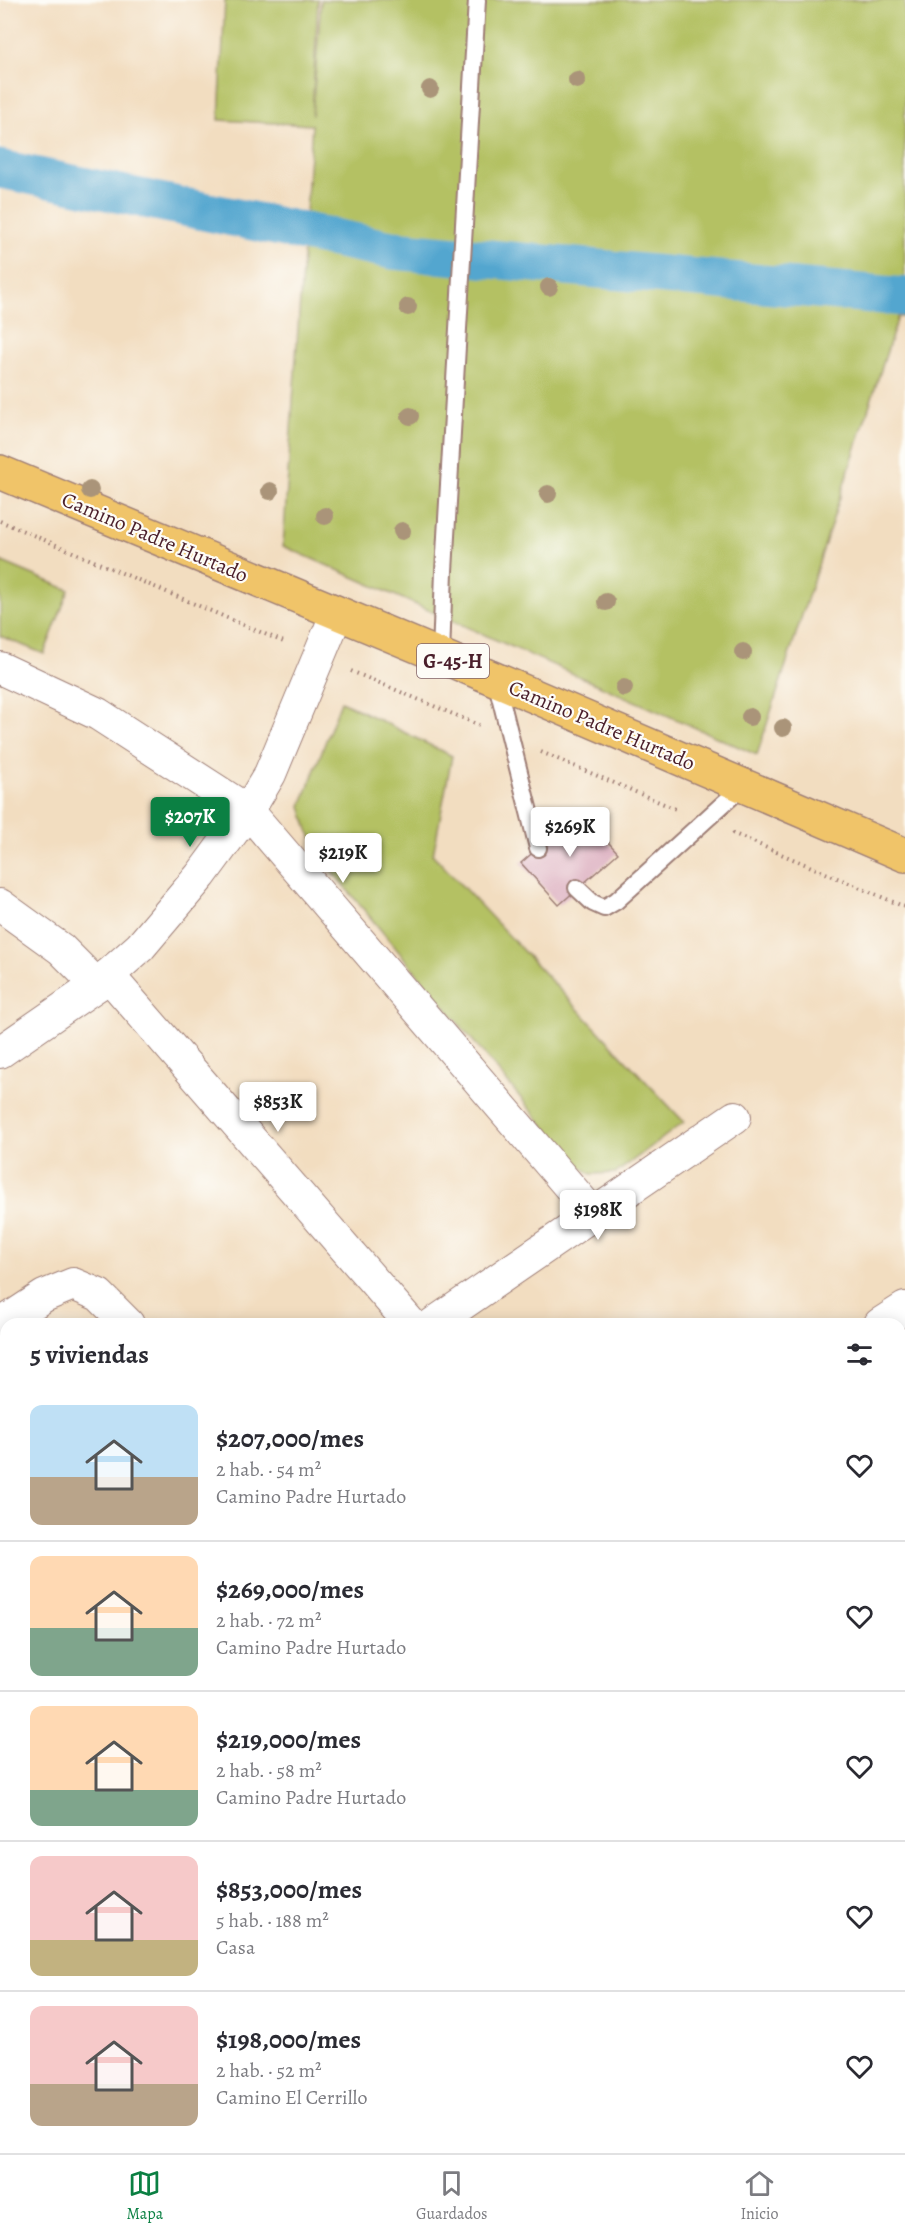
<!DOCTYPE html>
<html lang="es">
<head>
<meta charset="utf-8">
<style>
  body { margin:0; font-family:Alegreya,serif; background:#f7f7f7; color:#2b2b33; height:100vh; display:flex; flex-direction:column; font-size:22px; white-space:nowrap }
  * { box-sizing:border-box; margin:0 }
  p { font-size:20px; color:#7c7c81 }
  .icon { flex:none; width:33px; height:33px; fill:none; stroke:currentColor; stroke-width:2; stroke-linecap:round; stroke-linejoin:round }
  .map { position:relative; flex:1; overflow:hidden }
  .details { position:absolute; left:0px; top:1318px; width:906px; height:836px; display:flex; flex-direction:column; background:#fff; border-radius:18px 18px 0 0; box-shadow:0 3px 15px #0003 }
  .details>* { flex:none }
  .price { position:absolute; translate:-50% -51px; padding:0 14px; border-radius:6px; background:#fff; color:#222; font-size:20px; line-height:39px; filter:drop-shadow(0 2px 3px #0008) }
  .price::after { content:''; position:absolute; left:50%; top:36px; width:18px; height:14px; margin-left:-9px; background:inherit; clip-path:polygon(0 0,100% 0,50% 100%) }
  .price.selected { background:#0b8043; color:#fff }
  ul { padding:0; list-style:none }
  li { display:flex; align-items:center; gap:18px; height:150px; padding:0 30px }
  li+li { border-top:2px solid #e1e1e2 }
  li span { display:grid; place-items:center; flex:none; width:168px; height:120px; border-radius:12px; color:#555 }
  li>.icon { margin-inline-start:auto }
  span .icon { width:72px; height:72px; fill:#fffc; stroke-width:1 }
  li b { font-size:26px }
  h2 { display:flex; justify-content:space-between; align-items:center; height:72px; padding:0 30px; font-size:26px }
  .tab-bar { display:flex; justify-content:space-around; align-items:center; height:84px; border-top:2px solid #e1e1e2; background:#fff; font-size:16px; color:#7c7c81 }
  .tab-bar a { display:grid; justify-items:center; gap:3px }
  .tab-bar .selected { color:#0b8043 }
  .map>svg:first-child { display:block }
  .green { fill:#b4c163; stroke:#7f7047; stroke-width:1.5 }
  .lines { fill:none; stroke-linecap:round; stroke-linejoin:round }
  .canal { stroke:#53a6cf; stroke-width:39 }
  .building { fill:#daa9bc }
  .lane-casing { stroke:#9e7e76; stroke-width:20 }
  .street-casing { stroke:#9e7e76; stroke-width:34 }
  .primary-casing { stroke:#9e7e76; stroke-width:36 }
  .path { stroke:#9e7e76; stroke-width:4; stroke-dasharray:1.5 4.5; stroke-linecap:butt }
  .lane { stroke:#fff; stroke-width:16 }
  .street { stroke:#fff; stroke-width:32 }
  .primary { stroke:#f0c469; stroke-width:33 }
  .tree { fill:#aa9479 }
  .labels { text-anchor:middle; stroke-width:4.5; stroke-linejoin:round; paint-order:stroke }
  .shield { fill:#fdfcf7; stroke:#806168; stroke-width:1.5 }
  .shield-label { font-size:20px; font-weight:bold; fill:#4a1f2b }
  .street-label { font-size:21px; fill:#4a1f2b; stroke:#fdfcf7 }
</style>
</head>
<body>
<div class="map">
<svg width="905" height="2153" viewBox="0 0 905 2153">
  <rect width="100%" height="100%" fill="#fdfcf7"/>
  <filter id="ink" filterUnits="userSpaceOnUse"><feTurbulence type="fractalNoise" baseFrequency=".0167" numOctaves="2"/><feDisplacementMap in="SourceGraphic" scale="12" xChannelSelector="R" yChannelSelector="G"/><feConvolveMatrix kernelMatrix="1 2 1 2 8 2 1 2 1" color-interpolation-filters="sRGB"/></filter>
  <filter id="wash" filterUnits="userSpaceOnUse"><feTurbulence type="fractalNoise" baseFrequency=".008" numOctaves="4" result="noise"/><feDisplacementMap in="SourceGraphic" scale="24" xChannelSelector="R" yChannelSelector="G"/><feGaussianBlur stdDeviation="1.35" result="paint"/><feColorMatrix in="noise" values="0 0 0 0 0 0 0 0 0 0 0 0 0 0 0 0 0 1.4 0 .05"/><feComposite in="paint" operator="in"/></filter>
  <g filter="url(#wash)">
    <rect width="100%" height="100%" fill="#f2ddc0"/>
    <g class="green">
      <polygon points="225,0 318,0 312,116 321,0 905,0 905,317 898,317 757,755 283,546 312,125 219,120"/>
      <polygon points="0,561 69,590 44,654 0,636"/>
      <polygon points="341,701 452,756 433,855 684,1122 616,1173 591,1174 574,1162 325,863 308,830 301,806"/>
      <polygon points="6,1351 6,1479 0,1472 0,1355"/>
    </g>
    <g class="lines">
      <polyline class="canal" points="0,169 392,250 905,297"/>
    </g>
    <g id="blocks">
      <polygon class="building" points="580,811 618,853 559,905 521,863"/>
    </g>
  </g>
  <g filter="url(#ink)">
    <use href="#blocks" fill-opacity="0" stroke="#9e7e76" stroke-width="1.5"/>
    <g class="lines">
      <g class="lane-casing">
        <g id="lane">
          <polyline points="441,656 444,571 477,0"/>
          <polyline points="496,680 538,848"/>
          <polyline points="577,888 593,903 604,908 616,901 743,786"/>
        </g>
      </g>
      <g class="street-casing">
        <g id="street">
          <polyline points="0,668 98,714 248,811 593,1214"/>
          <polyline points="0,905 61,949 97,985"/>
          <polyline points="108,975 411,1324"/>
          <polyline points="0,1052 97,985 140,947 201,875 248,811 270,774 337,613"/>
          <polyline points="433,1324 735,1117"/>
          <polyline points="880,1324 905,1308"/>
          <polyline points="0,1325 44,1296 73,1284 99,1295 128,1324"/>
          <polyline points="0,1509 6,1516"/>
          <polyline points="0,1621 6,1617"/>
          <polyline points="0,1923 6,1919"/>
        </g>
      </g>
      <g class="primary-casing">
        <polyline id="primary" points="0,472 441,656 905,855"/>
      </g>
      <g class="path">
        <polyline points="0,521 286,643"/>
        <polyline points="351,671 479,725"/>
        <polyline points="541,752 678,810"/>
        <polyline points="732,833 905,907"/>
        <polyline points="900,1978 905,1986"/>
      </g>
      <use href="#lane" class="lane"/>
      <use href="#street" class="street"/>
      <use href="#primary" class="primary"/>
    </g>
    <g class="tree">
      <circle cx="577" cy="80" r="9"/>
      <circle cx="430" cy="89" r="9"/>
      <circle cx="549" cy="287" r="9"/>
      <circle cx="408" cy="307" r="9"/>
      <circle cx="410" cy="416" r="9"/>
      <circle cx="90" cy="490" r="9"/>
      <circle cx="270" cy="491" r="9"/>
      <circle cx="548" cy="494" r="9"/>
      <circle cx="325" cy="516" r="9"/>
      <circle cx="402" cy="531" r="9"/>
      <circle cx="606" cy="602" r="9"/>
      <circle cx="743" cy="652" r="9"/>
      <circle cx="624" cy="688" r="9"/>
      <circle cx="750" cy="717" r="9"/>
      <circle cx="783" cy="728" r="9"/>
    </g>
  </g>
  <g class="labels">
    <rect class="shield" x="417" y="644" width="72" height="34" rx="4.5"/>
    <g class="shield-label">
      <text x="453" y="668">G-45-H</text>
    </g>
    <g class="street-label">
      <text transform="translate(155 537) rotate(23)" y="7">Camino Padre Hurtado</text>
      <text transform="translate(602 725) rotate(23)" y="7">Camino Padre Hurtado</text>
    </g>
  </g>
</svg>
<b class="price selected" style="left:190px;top:848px">$207K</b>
<b class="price" style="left:570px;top:858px">$269K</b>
<b class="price" style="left:343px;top:884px">$219K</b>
<b class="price" style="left:278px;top:1133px">$853K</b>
<b class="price" style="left:598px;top:1241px">$198K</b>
<section class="details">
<h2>5 viviendas<svg class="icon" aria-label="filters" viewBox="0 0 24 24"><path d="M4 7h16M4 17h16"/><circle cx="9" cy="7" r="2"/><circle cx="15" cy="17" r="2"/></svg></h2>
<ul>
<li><span style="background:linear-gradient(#bfe0f5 60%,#b9a48a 0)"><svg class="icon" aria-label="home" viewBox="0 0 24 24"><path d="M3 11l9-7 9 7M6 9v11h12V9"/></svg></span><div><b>$207,000/mes</b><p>2 hab. · 54 m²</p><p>Camino Padre Hurtado</p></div><svg class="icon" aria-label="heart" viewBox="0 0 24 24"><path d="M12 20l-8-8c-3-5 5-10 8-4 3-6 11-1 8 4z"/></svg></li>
<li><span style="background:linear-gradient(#ffd9b3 60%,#7fa58c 0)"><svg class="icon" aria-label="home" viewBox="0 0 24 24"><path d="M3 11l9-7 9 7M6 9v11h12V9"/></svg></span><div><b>$269,000/mes</b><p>2 hab. · 72 m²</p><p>Camino Padre Hurtado</p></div><svg class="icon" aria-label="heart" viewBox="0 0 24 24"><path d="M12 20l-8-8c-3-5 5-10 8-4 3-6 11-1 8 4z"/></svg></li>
<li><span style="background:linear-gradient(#ffd9b3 70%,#7fa58c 0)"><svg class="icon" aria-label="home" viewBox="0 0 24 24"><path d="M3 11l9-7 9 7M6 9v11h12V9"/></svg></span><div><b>$219,000/mes</b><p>2 hab. · 58 m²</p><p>Camino Padre Hurtado</p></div><svg class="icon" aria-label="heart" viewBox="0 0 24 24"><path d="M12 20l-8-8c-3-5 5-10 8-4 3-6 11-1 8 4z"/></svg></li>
<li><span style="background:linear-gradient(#f6c9c9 70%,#c2b280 0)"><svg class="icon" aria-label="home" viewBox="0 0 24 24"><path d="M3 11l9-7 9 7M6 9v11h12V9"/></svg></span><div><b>$853,000/mes</b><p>5 hab. · 188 m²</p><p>Casa</p></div><svg class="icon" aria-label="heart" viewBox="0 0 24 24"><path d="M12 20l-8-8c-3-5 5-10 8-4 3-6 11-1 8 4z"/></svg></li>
<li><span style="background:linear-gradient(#f6c9c9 65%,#b9a48a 0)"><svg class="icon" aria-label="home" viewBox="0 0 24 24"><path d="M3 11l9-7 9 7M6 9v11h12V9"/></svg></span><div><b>$198,000/mes</b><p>2 hab. · 52 m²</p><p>Camino El Cerrillo</p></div><svg class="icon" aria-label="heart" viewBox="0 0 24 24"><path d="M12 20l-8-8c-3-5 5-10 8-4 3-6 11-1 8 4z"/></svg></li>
</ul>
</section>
</div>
<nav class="tab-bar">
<a class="selected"><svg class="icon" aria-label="map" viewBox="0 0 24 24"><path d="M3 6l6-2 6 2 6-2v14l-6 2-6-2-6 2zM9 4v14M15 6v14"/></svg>Mapa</a>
<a><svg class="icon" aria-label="saved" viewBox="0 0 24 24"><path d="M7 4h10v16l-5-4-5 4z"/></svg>Guardados</a>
<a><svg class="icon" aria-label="home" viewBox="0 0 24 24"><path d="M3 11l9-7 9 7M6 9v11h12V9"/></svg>Inicio</a>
</nav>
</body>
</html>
